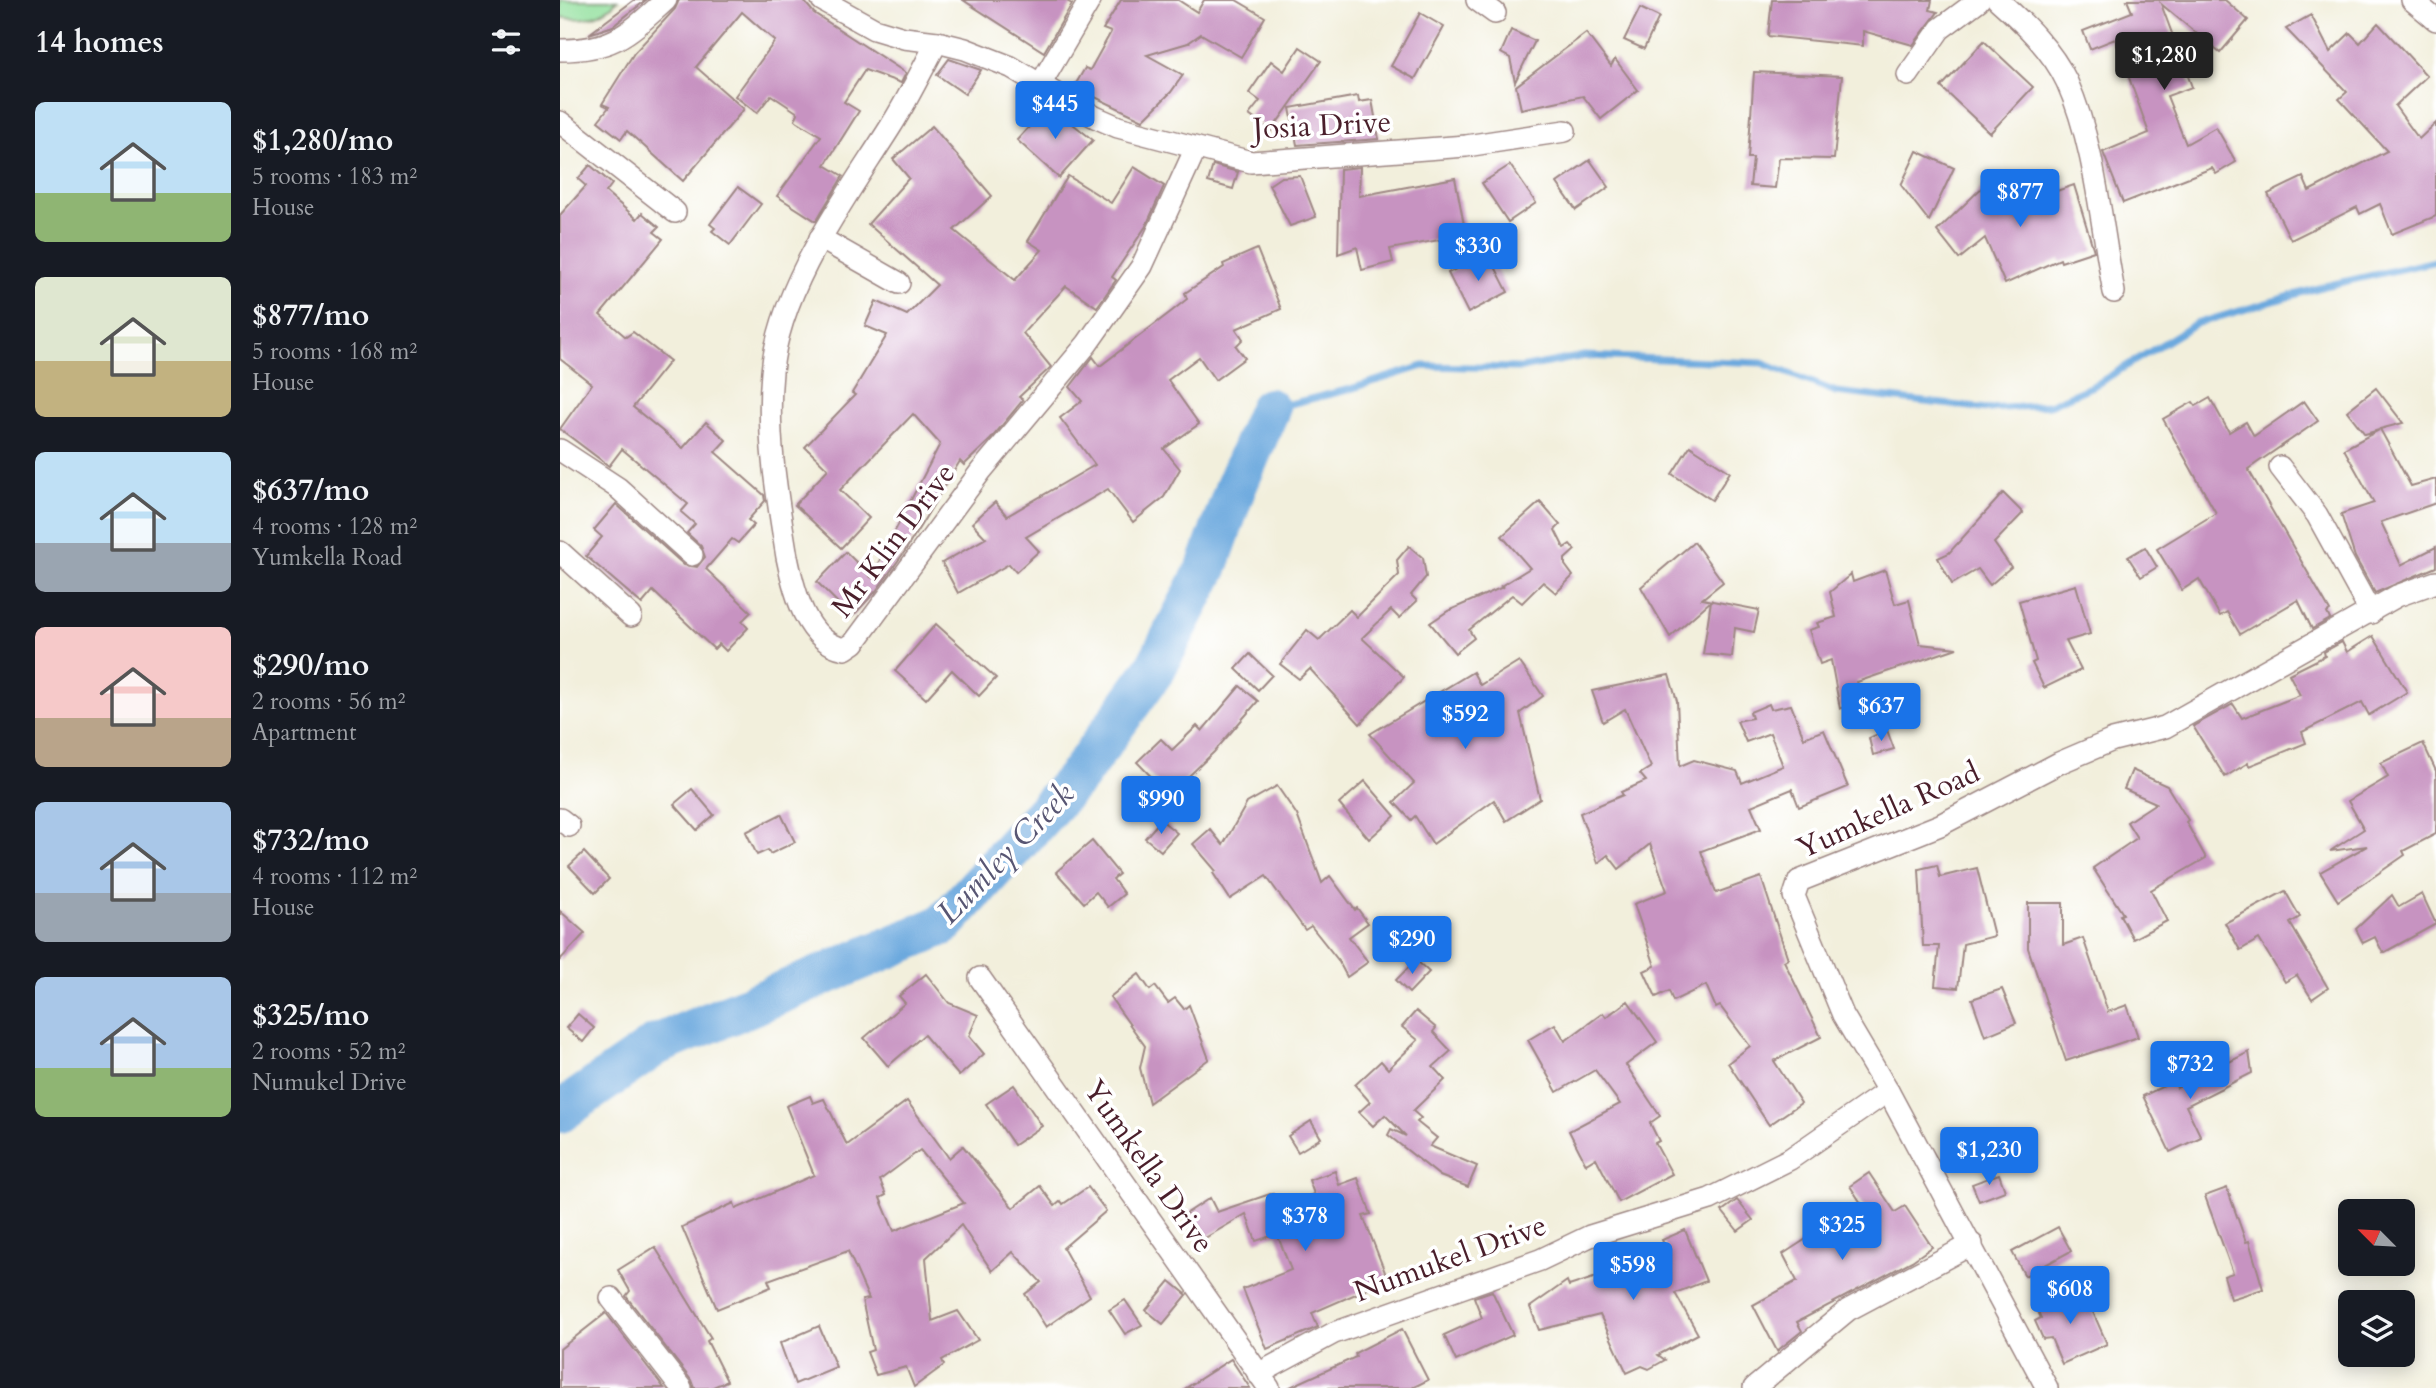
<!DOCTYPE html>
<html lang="en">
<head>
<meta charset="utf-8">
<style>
  body { margin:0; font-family:Cardo,serif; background:#242831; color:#f1f3f6; height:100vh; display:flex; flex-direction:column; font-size:26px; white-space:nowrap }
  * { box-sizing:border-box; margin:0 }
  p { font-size:23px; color:#9ea1a6 }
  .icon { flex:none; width:38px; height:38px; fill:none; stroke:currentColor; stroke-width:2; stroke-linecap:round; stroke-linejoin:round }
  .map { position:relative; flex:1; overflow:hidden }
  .panel { display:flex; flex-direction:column; background:#171b24; width:560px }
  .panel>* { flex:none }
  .needle { width:46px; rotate:294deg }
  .buttons { position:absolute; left:1778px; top:1199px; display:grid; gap:14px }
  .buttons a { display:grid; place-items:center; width:77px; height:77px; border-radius:10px; background:#171b24; box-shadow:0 4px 18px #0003; font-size:35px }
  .price { position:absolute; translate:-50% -60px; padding:0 16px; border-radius:7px; background:#1a73e8; color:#fff; font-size:23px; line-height:46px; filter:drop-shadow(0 2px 4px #0008) }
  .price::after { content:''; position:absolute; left:50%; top:42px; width:21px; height:16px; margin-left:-10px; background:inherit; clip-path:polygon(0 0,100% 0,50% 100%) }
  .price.on { background:#222; color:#fff }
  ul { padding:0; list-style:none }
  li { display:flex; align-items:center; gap:21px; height:175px; padding:0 35px }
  li span { display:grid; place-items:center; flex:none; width:196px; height:140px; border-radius:10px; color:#555 }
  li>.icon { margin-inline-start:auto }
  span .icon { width:84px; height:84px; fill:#fffc; stroke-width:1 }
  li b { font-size:30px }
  h2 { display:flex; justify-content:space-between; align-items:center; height:84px; padding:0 35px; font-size:30px }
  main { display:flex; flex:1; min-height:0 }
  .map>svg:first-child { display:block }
  .green { fill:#92e09d; stroke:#6e8064; stroke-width:2 }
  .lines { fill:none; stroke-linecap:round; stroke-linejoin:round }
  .stream { stroke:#6ca9de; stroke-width:7 }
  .river { stroke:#6ca9de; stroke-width:42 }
  .building { fill:#c793c1; fill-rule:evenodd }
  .minor-casing { stroke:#9e8784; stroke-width:24 }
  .minor { stroke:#fff; stroke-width:21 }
  .labels { text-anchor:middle; stroke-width:7; stroke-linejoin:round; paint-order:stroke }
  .street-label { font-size:30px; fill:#4a1f2b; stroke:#fff }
  .water-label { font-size:32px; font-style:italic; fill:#585673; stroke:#fff }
</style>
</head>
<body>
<main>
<section class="panel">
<h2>14 homes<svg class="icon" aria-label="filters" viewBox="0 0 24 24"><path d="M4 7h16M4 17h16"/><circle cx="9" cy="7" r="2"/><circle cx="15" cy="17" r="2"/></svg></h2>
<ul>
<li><span style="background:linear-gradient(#bfe0f5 65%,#8fb573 0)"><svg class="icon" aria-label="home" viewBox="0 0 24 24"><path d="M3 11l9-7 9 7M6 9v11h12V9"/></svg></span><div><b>$1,280/mo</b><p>5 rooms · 183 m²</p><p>House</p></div></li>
<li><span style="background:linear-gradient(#dfe7d0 60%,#c2b280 0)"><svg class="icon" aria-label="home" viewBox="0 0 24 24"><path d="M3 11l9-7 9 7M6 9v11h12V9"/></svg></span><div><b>$877/mo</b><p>5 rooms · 168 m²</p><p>House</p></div></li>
<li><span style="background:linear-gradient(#bfe0f5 65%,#9aa5b1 0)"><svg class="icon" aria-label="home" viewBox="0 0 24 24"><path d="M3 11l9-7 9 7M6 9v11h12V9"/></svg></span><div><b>$637/mo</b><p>4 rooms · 128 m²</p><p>Yumkella Road</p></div></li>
<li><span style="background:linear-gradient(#f6c9c9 65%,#b9a48a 0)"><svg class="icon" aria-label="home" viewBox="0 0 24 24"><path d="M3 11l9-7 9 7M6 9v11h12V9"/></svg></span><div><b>$290/mo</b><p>2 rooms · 56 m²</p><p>Apartment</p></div></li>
<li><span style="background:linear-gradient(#a9c7e8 65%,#9aa5b1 0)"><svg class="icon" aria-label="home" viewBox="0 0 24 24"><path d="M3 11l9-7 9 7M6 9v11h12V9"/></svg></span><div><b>$732/mo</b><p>4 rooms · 112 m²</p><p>House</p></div></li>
<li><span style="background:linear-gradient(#a9c7e8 65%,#8fb573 0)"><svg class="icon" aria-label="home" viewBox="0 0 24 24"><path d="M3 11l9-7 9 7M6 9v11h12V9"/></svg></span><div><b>$325/mo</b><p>2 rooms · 52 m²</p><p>Numukel Drive</p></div></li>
</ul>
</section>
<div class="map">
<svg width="1876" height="1388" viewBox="0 0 1876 1388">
  <rect width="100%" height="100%" fill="#fff"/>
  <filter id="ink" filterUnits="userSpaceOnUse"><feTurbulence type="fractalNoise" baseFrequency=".0143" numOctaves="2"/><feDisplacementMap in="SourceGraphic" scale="14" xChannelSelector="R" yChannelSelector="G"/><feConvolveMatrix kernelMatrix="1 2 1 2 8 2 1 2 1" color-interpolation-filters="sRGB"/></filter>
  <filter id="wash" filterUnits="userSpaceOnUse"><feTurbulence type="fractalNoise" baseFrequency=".00686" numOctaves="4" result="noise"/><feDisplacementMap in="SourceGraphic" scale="28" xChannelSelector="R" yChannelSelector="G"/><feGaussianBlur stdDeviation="1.57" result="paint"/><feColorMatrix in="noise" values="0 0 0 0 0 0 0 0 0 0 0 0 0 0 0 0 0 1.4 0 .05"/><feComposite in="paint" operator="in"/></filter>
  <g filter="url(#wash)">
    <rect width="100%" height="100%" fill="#f2efdc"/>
    <path class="green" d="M 0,0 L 58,0 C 42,17 24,22 0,17 Z"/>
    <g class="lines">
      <polyline class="stream" points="709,409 787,390 863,366 961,368 1024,356 1202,363 1276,392 1428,409 1489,405 1537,384 1635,324 1765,286 1876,261"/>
      <polyline class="river" points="0,1112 96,1045 383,925 518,776 595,669 647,568 675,489 709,409"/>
    </g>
    <g id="blocks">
      <g class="building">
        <polygon points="74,0 86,0 53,26 29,34"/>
        <polygon points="119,0 243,0 254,13 346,73 341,83 305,70 284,102 299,111 265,165 283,176 256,221 217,196 261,136 235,120 238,113 211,95 197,113 175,96 215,41 182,12 136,67 184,109 123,181 67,131 61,139 38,121 49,107 42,104 74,53 115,9"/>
        <polygon points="403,0 505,0 512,4 484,52"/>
        <polygon points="561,0 618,0 637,12 644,0 676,0 705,17 681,57 641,34 628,43 587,55 623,75 611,92 583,120 514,87 525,68 530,70 551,32 543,29"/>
        <polygon points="1212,0 1372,0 1370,10 1378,12 1353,45 1303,31 1303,46 1208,36"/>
        <polygon points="1567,0 1665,0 1688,20 1660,53 1601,4 1632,87 1607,96 1626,144 1656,127 1676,162 1656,174 1652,168 1563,203 1543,152 1589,133 1555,39 1530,49 1523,31 1572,12"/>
        <polygon points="1080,8 1099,17 1084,49 1064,40"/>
        <polygon points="860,13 884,27 855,79 831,66"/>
        <polygon points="1751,15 1770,52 1790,33 1800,43 1818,23 1867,76 1835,106 1859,139 1876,123 1876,216 1832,234 1820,204 1800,214 1797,207 1731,240 1708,194 1743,177 1749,191 1827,151 1779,99 1787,92 1726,29"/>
        <polygon points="951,30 975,41 955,82 950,58 941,53"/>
        <polygon points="1026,33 1051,66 1055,59 1078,90 1041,119 1023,96 961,109 956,86"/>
        <polygon points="1424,41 1473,87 1430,133 1381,87"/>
        <polygon points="740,47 761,61 711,131 689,115 700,101 689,93 711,61 724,71"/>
        <polygon points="389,59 421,70 405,94 377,75"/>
        <polygon points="1194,72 1282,76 1274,159 1219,158 1215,188 1190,186 1193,158 1188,158"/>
        <polygon points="798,96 799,102 812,100 819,139 737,145 730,108"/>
        <polygon points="489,105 533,140 499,178 457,140"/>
        <polygon points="372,126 432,196 394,230 455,280 482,250 468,241 508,176 551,203 574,167 604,186 586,226 552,277 556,280 537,307 506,286 463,333 491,367 459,397 463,400 431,439 404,465 400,461 345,551 316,591 292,617 257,582 286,552 311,577 380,444 353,414 280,490 309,518 281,548 235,505 268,469 245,447 295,395 292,393 327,335 305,326 316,301 347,315 377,285 308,224 349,178 333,159"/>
        <polygon points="1357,151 1394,168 1369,221 1341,185"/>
        <polygon points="1030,160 1049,187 1016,210 997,183"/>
        <polygon points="30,165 52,184 46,192 77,219 82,213 99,227 94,232 103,239 40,315 66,337 73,332 110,361 73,407 123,448 146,422 166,440 155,452 204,495 205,501 188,520 194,525 178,543 172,539 146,569 191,612 182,621 188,628 166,651 159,644 154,649 93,591 82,604 26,556 42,537 34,530 56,504 124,565 137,567 145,557 141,546 127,533 135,524 121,512 128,504 62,449 49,466 0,429 32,384 0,359 0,215 26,186 18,179"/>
        <polygon points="653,165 678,172 673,189 648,182"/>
        <polygon points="950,165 976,203 948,222 922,183"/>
        <polygon points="800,167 799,196 895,178 906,235 830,249 833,262 802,270 797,247 778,254 780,169"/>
        <polygon points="1435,175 1462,203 1514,185 1534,251 1501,262 1500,259 1445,284 1425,238 1399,259 1377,231"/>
        <polygon points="740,176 756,217 730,226 709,185 721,177"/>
        <polygon points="178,187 201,204 170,245 152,231 155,228 150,224"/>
        <polygon points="697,249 721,309 676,329 683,339 676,346 685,358 655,380 639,357 608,380 639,424 604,449 620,469 604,497 573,522 548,489 466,537 479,551 456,572 449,564 398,593 382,563 426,538 412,523 435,502 447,516 535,465 500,418 522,401 510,387 533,357 540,366 612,311 627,299 625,293 664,267 663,264"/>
        <polygon points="928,253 948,292 908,313 888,273"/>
        <polygon points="1816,388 1843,423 1820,429 1851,486 1876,479 1876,503 1821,522 1841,565 1876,547 1876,567 1815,593 1795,557 1781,514 1814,503 1784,449 1819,430 1805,434 1787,411"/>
        <polygon points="1650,398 1669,432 1686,422 1694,436 1744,401 1758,421 1688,469 1770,611 1767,613 1770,619 1752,629 1738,600 1680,634 1667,612 1660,616 1639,579 1622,590 1597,549 1656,513 1603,419 1633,402 1636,406"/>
        <polygon points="1130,446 1170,472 1152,500 1112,474"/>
        <polygon points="1443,493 1463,513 1434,543 1451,567 1430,585 1418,569 1392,584 1378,558 1389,553"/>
        <polygon points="980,502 1000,525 995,530 1004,548 1010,544 1015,550 1005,559 1005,565 1013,576 996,593 983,582 962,603 952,595 909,630 914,638 895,653 870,623 888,611 943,587 941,586 970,568 942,536"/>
        <polygon points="1134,542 1163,582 1142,599 1199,610 1194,632 1175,628 1172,657 1143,654 1151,601 1110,637 1081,587"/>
        <polygon points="849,546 863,558 866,577 851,595 857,601 839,618 831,610 802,638 844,677 800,724 750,669 739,679 720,664 747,630 759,640 790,610 797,617 839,575 837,560"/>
        <polygon points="1585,547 1597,567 1581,577 1568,557"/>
        <polygon points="1325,570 1335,604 1349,600 1360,644 1397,648 1297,682 1302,697 1280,709 1271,660 1260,664 1249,630 1259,627 1257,623 1276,617 1270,592 1291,574 1293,582"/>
        <polygon points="1516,585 1530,634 1506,641 1521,670 1484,688 1472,663 1476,661 1459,601"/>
        <polygon points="376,624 436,678 419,696 392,670 366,699 335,671"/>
        <polygon points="1813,636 1847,692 1809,715 1802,702 1742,732 1746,743 1689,766 1688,763 1665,777 1633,726 1673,704 1682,718 1740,695 1729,674 1765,656 1764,652 1782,642 1787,652"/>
        <polygon points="690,654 712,675 698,690 676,669"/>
        <polygon points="959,661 983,696 960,713 980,799 946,821 934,800 873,844 855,816 851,820 834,802 854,783 810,734 913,672 920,685"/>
        <polygon points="1109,675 1117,701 1120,766 1134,760 1177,771 1182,783 1223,766 1210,733 1186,742 1177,721 1192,718 1190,712 1209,704 1211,709 1231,705 1244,738 1264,730 1288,787 1239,807 1232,789 1191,806 1201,829 1141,851 1156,893 1201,877 1228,959 1224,961 1261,1037 1214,1061 1241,1103 1209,1125 1168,1063 1190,1046 1160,1006 1156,1008 1146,985 1113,1001 1109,991 1096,997 1084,971 1095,966 1074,904 1107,891 1090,844 1059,869 1048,855 1038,863 1020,813 1063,795 1061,792 1086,781 1080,774 1091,767 1065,709 1043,722 1032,691"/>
        <polygon points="680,686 698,701 654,752 609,795 577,762 601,739 612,750 637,726 642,731"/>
        <polygon points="1327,730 1334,749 1313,755 1309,738"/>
        <polygon points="1863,743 1876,771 1876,834 1843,851 1845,855 1778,901 1760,872 1807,846 1770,851 1804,829 1788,801 1828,777 1821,763"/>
        <polygon points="1572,770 1607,786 1628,820 1626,822 1646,858 1591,890 1607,921 1573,939 1560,915 1563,914 1533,868 1577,838 1567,822 1596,803 1564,789"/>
        <polygon points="805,781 835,816 809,839 779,804"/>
        <polygon points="717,786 737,815 762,883 770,876 795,910 797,908 808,923 789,937 808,962 787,977 778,960 751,926 745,930 706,876 670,899 653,873 656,871 633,844 650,829 663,845 687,803"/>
        <polygon points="132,789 154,815 137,830 114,804"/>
        <polygon points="221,814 235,842 210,854 208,850 197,855 186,832"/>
        <polygon points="601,820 617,833 601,851 585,838"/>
        <polygon points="532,841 559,874 553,879 564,894 548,907 536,892 524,903 496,872"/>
        <polygon points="24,852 49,879 35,893 9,866"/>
        <polygon points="1377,865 1380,877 1417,868 1434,936 1403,944 1398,988 1375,986 1379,946 1363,946 1359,869"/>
        <polygon points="1725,891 1740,917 1730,923 1768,988 1752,999 1737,975 1725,982 1699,939 1680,950 1665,923"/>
        <polygon points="1862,894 1876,924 1823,953 1815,937 1803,943 1796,929 1832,895 1839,907"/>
        <polygon points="1468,903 1503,903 1503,945 1523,938 1548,1012 1567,1005 1578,1037 1506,1061 1468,948"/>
        <polygon points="0,911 25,933 0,960"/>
        <polygon points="856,960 869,972 849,993 836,980"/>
        <polygon points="366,974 389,1003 418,1015 409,1036 424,1054 399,1076 364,1035 328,1066 304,1038 345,1003 339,996"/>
        <polygon points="579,974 590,990 595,986 608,1003 615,998 624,1009 629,1005 649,1059 589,1103 580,1068 585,1046 550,997"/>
        <polygon points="1442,989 1456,1023 1425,1036 1412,999"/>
        <polygon points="1068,1001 1097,1042 1066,1065 1100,1116 1090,1123 1099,1141 1095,1143 1112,1174 1059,1202 1036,1158 1026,1164 1009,1131 1060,1104 1035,1070 997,1092 968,1040 995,1024 1005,1041 1043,1013 1046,1017"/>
        <polygon points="856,1011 876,1028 873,1032 891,1051 873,1067 885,1080 853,1111 861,1118 857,1122 877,1138 870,1146 917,1166 908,1187 880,1176 828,1135 831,1129 846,1136 825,1115 813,1126 799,1112 810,1102 795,1085 821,1061 828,1069 858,1040 842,1027"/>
        <polygon points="18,1014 34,1028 23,1042 6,1028"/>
        <polygon points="1689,1052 1692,1073 1626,1106 1641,1137 1610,1152 1583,1096 1614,1081 1617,1088"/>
        <polygon points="454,1085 482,1126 454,1145 426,1104"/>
        <path d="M 250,1096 L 253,1103 L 264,1099 L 287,1145 L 347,1101 L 389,1158 L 403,1146 L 453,1208 L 480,1186 L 495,1206 L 501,1201 L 503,1204 L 528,1187 L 546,1211 L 503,1248 L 530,1296 L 486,1327 L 465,1294 L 481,1282 L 453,1252 L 432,1271 L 401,1225 L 366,1258 L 372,1321 L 398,1311 L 418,1340 L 382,1360 L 384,1365 L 354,1387 L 346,1367 L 316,1375 L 307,1352 L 313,1350 L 302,1300 L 309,1299 L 288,1251 L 208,1280 L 211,1287 L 157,1309 L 122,1227 L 174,1203 L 176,1209 L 254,1175 L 226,1106 ZM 360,1150 L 404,1203 L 334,1231 L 320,1198 L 326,1195 L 320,1180 Z"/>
        <polygon points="751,1121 761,1138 738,1152 728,1136"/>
        <polygon points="775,1171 779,1185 798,1178 811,1214 803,1216 828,1280 752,1313 758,1327 707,1349 683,1289 731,1270 717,1234 696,1241 686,1214 640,1241 624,1215 650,1198 657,1212 713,1193 721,1206 754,1194 749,1180"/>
        <polygon points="1309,1173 1335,1212 1345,1206 1372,1247 1352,1261 1237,1322 1242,1331 1217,1351 1193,1305 1237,1281 1223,1254 1260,1230 1264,1235 1310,1217 1290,1186"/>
        <polygon points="1439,1174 1445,1191 1419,1201 1412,1184"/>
        <polygon points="1667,1188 1686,1242 1689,1241 1703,1289 1671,1299 1664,1276 1673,1273 1645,1196"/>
        <polygon points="1177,1200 1193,1220 1178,1231 1162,1211"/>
        <polygon points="1498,1227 1511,1251 1465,1276 1452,1252"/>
        <polygon points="1125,1230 1146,1281 1115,1293 1138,1334 1098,1355 1105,1360 1089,1369 1082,1366 1067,1373 1040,1315 979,1330 970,1307 1007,1281 1009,1286 1052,1272 1044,1259 1107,1251 1102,1240"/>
        <polygon points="95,1247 151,1338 147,1341 167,1381 151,1388 134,1388 131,1380 66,1296 70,1291 58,1270"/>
        <polygon points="610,1281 627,1295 603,1324 586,1310"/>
        <polygon points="1522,1287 1547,1344 1502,1364 1491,1338 1483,1339 1475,1321 1481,1318 1476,1307"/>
        <polygon points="932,1291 953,1335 896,1361 884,1335 922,1318 914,1297"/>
        <polygon points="565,1300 582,1325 565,1334 549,1310"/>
        <polygon points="46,1313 104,1388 0,1388 0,1349"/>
        <polygon points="259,1326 276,1367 235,1384 220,1343"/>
        <polygon points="842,1329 868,1380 852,1388 728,1388 796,1357 795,1353"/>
        <polygon points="671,1359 690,1388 626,1388"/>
      </g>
    </g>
  </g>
  <g filter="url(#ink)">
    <use href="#blocks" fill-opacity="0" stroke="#9e8784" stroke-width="2"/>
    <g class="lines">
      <g class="minor-casing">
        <g id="minor">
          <polyline points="262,0 314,29 344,38 377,42 405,49 451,67 535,117 558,127 691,162 906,146 1005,131"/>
          <polyline points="917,0 935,13"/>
          <path d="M 1438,0 C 1464,23 1492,50 1507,82 C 1535,144 1541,225 1554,292"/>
          <polyline points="1852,0 1876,20"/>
          <path d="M 377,42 C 362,70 348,99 331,126 C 287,196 219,287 212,372 C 206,434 217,496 227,557 C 234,591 246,642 285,649 L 294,643 L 421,471 L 527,344 L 582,266 L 635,150"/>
          <path d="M 0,50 C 54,50 68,34 106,0"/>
          <polyline points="1348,75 1380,29 1419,0"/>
          <polyline points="480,85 530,0"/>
          <polyline points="0,122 115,212"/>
          <polyline points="260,238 339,283"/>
          <polyline points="0,450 58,488 132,555"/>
          <polyline points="1720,467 1757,515 1811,613"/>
          <polyline points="0,552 71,616"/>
          <polyline points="0,819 9,826"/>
          <polyline points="420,978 709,1388"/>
          <polyline points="51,1298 121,1388"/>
          <polyline points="698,1374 774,1333 980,1260 1030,1236 1150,1199 1230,1159 1328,1091"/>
          <polyline points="1194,1388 1288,1310 1412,1244"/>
          <polyline points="1487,1388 1328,1091 1283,1015 1234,896 1239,881 1380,825 1499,763 1553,740 1605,727 1837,596 1876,582"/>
        </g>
      </g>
      <use href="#minor" class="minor"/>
    </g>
  </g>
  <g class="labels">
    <g class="street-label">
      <text transform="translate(762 125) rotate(-3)" y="10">Josia Drive</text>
      <text transform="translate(333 540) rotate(-53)" y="10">Mr Klin Drive</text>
      <text transform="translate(1328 810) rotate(-24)" y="10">Yumkella Road</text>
      <text transform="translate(589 1166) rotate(55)" y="10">Yumkella Drive</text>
      <text transform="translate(890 1258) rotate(-20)" y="10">Numukel Drive</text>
    </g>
    <g class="water-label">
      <text transform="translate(445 853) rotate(-46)" y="11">Lumley Creek</text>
    </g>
  </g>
</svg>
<div class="buttons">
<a><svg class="needle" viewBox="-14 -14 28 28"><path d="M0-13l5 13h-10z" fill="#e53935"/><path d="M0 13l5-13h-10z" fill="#9ea1a6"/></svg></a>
<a><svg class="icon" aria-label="layers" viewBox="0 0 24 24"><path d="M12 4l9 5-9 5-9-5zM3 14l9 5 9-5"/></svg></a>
</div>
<b class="price on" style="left:1604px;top:92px">$1,280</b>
<b class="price" style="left:495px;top:141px">$445</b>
<b class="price" style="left:1460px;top:229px">$877</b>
<b class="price" style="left:918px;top:283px">$330</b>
<b class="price" style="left:1321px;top:743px">$637</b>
<b class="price" style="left:905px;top:751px">$592</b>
<b class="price" style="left:601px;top:836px">$990</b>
<b class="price" style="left:852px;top:976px">$290</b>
<b class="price" style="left:1630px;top:1101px">$732</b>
<b class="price" style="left:1429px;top:1187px">$1,230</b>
<b class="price" style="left:745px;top:1253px">$378</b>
<b class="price" style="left:1282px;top:1262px">$325</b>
<b class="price" style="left:1073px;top:1302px">$598</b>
<b class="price" style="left:1510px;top:1326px">$608</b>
</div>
</main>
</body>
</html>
